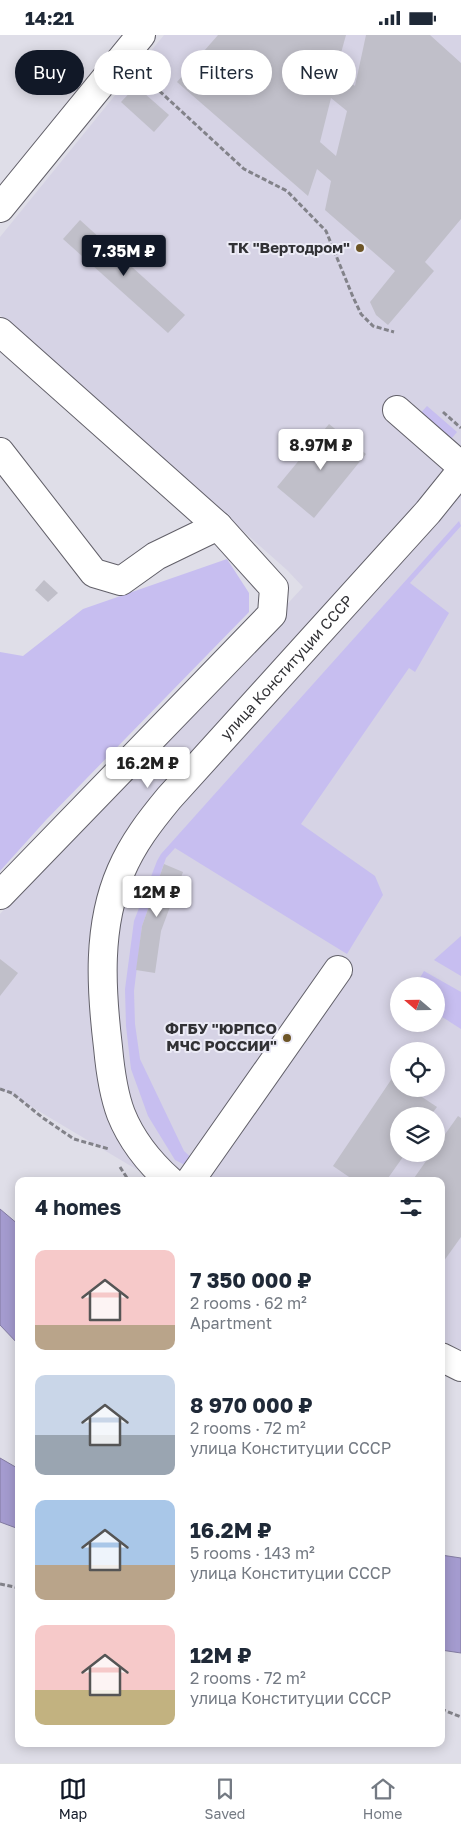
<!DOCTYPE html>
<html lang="en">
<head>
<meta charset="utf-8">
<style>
  body { margin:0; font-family:"Golos Text",sans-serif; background:#f2f2f3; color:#1f2937; height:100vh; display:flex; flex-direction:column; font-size:19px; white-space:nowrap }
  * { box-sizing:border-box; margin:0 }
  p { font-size:16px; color:#747a83 }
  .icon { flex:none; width:28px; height:28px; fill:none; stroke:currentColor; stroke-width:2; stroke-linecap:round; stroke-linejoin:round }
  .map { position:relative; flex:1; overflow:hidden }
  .sheet { position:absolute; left:15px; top:1142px; width:430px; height:570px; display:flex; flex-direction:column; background:#fff; border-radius:10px; box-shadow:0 2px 12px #0003 }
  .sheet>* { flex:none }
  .hud { position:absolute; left:15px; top:15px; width:431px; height:45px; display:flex; gap:10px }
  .needle { width:32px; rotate:290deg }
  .controls { position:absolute; left:390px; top:942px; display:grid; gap:10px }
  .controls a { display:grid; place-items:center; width:55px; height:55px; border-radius:50%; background:#fff; box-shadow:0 2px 12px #0003; font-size:25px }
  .price { position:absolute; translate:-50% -42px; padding:0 11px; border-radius:5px; background:#fff; color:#222; font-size:16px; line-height:32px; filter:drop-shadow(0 1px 2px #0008) }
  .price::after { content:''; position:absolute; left:50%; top:30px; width:15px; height:11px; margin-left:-8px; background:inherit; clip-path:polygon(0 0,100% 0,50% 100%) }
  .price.on { background:#111827; color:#fff }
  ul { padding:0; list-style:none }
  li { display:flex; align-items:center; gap:15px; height:125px; padding:0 20px }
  li span { display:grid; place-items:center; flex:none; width:140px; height:100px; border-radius:10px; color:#555 }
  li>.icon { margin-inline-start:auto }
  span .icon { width:60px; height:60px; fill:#fffc; stroke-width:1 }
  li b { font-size:21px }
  h2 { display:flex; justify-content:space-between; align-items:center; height:60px; padding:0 20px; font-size:21px }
  .chip { padding:0 18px; border-radius:22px; background:#fff; box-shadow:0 2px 12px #0003; font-size:18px; line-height:45px }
  .chip.on { background:#111827; color:#fff }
  .status { display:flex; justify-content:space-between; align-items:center; height:35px; padding:0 25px; background:#fff; direction:ltr }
  .status svg { height:14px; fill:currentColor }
  .tab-bar { display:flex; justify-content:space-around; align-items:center; height:70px; border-top:1px solid #e0e1e3; background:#fff; font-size:14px; color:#747a83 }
  .tab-bar a { display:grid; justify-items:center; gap:2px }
  .tab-bar .on { color:#111827 }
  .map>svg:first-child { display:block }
  .built { fill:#d6d3e5; fill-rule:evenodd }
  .green { fill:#c7bef0 }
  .water { fill:#a49bcf; stroke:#827ba1 }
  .building { fill:#c0bfc9; fill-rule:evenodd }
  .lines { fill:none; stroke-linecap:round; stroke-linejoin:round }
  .minor-casing { stroke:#626069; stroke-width:30 }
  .path { stroke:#828289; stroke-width:3; stroke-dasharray:5 2.5; stroke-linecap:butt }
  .minor { stroke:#fff; stroke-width:28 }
  .poi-dot { fill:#6d5526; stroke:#ecebf6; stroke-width:2 }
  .labels { text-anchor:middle; stroke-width:4; stroke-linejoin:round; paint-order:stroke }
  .poi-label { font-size:15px; font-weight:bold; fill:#313135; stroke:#ecebf6; text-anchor:end }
  .street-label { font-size:15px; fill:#313135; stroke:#ecebf6 }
</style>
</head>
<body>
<div class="status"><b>14:21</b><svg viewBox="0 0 49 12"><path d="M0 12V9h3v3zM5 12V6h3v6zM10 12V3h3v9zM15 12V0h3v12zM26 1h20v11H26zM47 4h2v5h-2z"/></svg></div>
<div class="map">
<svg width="461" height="1728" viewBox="0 0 461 1728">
  <rect width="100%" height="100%" fill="#dfdee8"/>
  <path class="built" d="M 164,0 L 461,0 L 461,1315 L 441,1305 L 441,1146 L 156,1146 L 0,1053 L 0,879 L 303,552 L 287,535 L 0,280 L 0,202 ZM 399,951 L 436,951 L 436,989 L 399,989 ZM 399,1016 L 436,1016 L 436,1054 L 399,1054 ZM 399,1081 L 436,1081 L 436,1119 L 399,1119 Z"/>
  <g class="green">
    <polygon points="427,371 457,397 452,403 448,404 418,381"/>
    <polygon points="459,486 461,491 410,548 449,578 415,637 409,633 301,789 375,841 383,860 347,919 175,813 166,823 142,891 134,956 135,989 140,1024 184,1116 195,1126 190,1129 183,1129 175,1125 148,1081 131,1034 126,991 125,954 134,886 157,826 161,819"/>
    <polygon points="227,524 249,558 249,577 46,785 0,836 0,617 23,621 83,574"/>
    <polygon points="461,901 461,941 434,925"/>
    <polygon points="424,936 461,957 461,994 436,978 436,951 415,951"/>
  </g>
  <g class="water">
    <polygon points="0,1174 19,1190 19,1310 0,1290"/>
    <polygon points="0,1423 19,1434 19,1494 0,1487"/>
    <polygon points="441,1520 461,1523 461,1618 441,1615"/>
  </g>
  <g class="building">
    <path d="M 218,0 L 346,0 L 336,36 L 355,51 L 366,0 L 430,0 L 461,28 L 461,184 L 425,227 L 434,236 L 388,290 L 376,280 L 370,267 L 395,236 L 325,175 L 331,146 L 317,134 L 308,161 L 177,47 ZM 331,63 L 347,76 L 336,121 L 320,107 Z"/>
    <polygon points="136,51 169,80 154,97 121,67"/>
    <polygon points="80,185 185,280 168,298 63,204"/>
    <polygon points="329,389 366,419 314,483 277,452"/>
    <polygon points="44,545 58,558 48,567 35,555"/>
    <polygon points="164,829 183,837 161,896 155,938 136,935 142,891"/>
    <polygon points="0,924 18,938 0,961"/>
    <polygon points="393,1042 399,1046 399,1054 410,1054 437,1072 430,1081 399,1081 399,1119 405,1119 386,1146 355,1146 333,1131"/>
    <polygon points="458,1081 461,1083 461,1202 441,1230 441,1146 412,1146 431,1119 436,1119 436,1112"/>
  </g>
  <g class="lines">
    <g class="minor-casing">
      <g id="minor">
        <polyline points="0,173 141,0"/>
        <polyline points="0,297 218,491 274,553 272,579 0,860"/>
        <polyline points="397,375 461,431"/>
        <polyline points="0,417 94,538 121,546 156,521 218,491"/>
        <path id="s1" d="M 170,1146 C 150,1128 131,1104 121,1079 C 113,1058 110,1034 108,1012 C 101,954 97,891 121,836 C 133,808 150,786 169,763 L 428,477 L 461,436"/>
        <polyline points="190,1146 338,935"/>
        <polyline points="441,1322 461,1332"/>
      </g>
    </g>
    <g class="path">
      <polyline points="154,51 244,134 287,156 326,196 353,262 361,279 373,291 394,297"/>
      <polyline points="443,377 461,393"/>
      <polyline points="0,1054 12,1058 43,1083 74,1104 109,1114"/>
      <polyline points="120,1132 129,1146"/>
      <polyline points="0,1549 19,1553"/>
      <polyline points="441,1674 461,1682"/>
    </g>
    <use href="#minor" class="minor"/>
  </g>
  <g class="poi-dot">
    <circle cx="360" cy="213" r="5"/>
    <circle cx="287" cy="1003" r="5"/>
  </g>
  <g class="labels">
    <g class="poi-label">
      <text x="350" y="218">ТК "Вертодром"</text>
      <text x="277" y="999">ФГБУ "ЮРПСО<tspan x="277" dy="17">МЧС РОССИИ"</tspan></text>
    </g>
    <g class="street-label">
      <text dy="5" stroke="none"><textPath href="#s1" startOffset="594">улица Конституции СССР</textPath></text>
    </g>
  </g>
</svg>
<div class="controls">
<a><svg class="needle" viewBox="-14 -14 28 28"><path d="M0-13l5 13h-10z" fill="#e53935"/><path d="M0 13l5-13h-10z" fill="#747a83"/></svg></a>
<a><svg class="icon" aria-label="locate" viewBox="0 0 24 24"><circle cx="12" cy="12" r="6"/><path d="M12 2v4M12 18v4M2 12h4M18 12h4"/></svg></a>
<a><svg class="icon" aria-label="layers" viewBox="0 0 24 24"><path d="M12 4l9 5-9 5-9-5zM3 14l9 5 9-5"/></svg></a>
</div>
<b class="price on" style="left:124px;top:242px">7.35M ₽</b>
<b class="price" style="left:321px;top:436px">8.97M ₽</b>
<b class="price" style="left:148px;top:754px">16.2M ₽</b>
<b class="price" style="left:157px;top:883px">12M ₽</b>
<div class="hud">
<a class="chip on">Buy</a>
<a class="chip">Rent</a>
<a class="chip">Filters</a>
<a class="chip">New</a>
</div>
<section class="sheet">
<h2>4 homes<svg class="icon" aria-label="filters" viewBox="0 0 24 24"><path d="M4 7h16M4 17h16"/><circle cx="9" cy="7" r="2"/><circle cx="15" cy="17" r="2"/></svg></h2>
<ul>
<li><span style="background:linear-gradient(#f6c9c9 75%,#b9a48a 0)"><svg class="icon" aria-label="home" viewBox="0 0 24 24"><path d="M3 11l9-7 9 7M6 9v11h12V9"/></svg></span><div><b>7 350 000 ₽</b><p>2 rooms · 62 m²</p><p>Apartment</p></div></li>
<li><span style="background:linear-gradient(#c9d6e8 60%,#9aa5b1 0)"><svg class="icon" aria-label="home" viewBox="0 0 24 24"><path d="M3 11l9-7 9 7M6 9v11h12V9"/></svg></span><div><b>8 970 000 ₽</b><p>2 rooms · 72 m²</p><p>улица Конституции СССР</p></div></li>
<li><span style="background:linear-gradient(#a9c7e8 65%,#b9a48a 0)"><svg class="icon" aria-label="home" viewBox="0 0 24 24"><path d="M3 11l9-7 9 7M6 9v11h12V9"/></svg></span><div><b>16.2M ₽</b><p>5 rooms · 143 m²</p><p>улица Конституции СССР</p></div></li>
<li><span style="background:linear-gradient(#f6c9c9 65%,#c2b280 0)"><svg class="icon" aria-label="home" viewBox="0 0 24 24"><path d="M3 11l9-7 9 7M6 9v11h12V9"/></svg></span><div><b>12M ₽</b><p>2 rooms · 72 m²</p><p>улица Конституции СССР</p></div></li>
</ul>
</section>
</div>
<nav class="tab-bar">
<a class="on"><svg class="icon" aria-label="map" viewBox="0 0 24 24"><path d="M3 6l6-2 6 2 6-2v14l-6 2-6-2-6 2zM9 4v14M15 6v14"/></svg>Map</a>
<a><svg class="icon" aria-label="saved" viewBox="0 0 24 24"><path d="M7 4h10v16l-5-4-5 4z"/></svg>Saved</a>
<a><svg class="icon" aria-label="home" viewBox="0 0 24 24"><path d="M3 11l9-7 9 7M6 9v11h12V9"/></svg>Home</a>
</nav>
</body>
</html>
